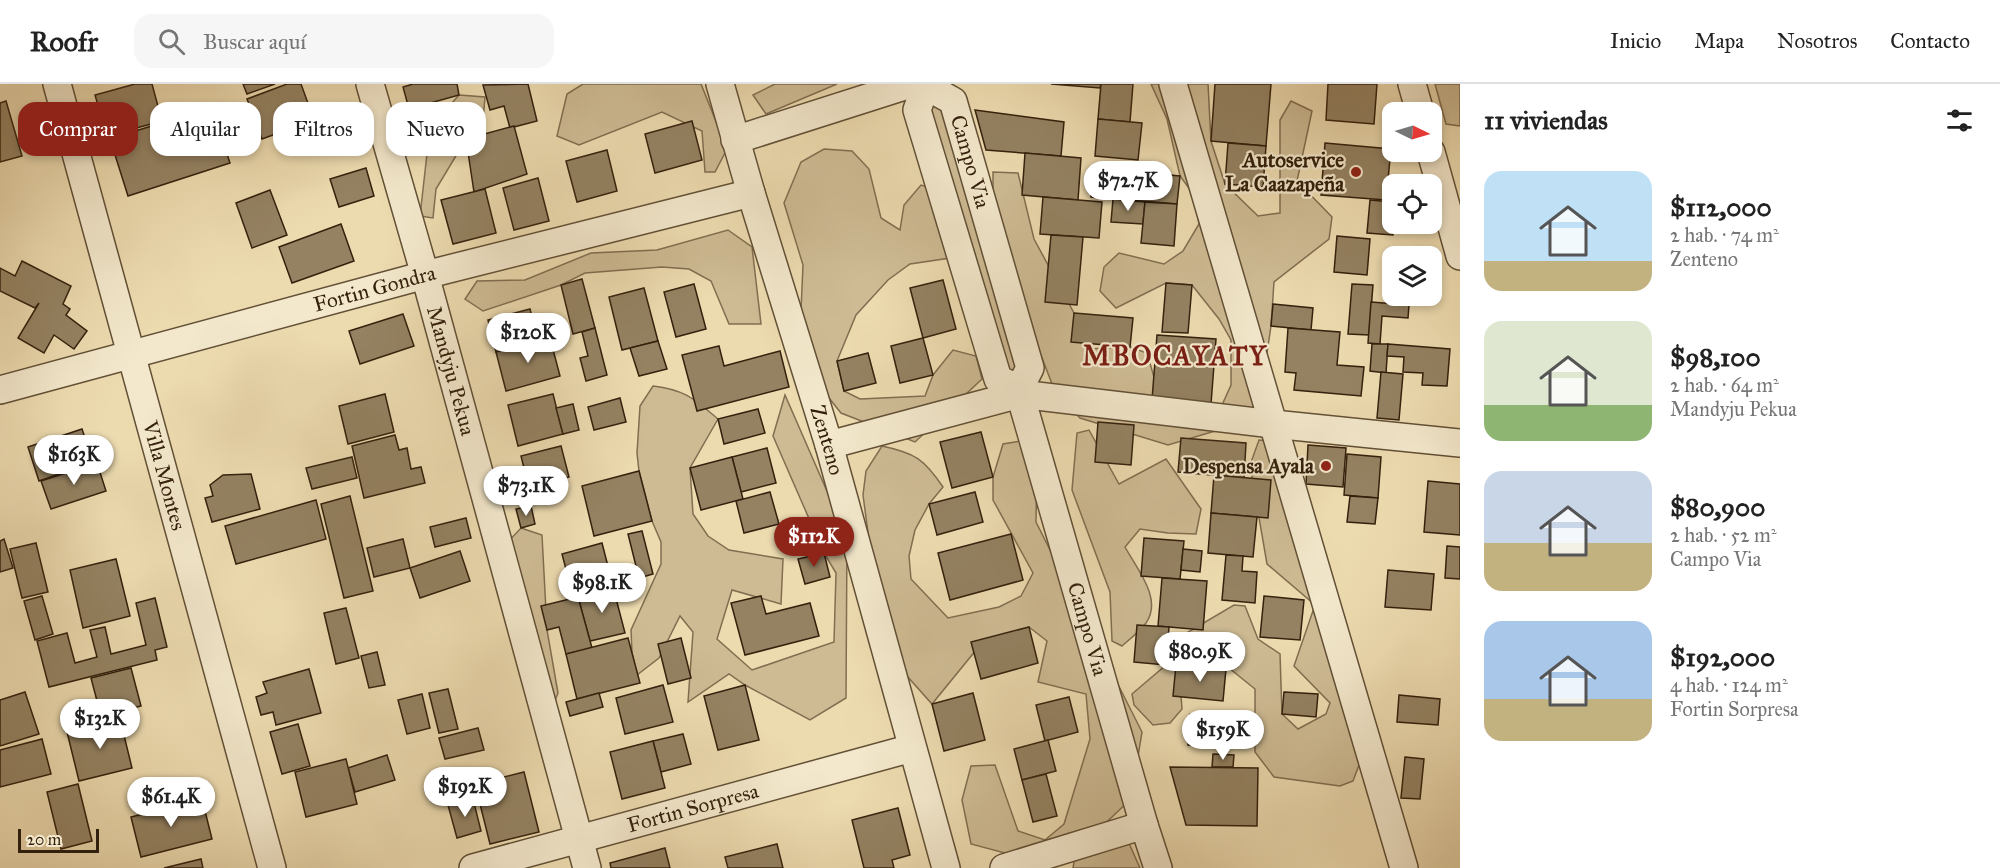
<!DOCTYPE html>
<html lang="es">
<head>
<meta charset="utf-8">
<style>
  body { margin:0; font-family:"IM FELL Great Primer",serif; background:#f6f6f6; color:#222; height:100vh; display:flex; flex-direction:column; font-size:22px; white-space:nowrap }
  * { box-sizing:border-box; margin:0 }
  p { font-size:20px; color:#767676 }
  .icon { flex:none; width:33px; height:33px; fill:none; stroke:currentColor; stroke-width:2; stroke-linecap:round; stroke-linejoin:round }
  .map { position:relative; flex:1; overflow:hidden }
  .drawer { display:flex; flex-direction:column; background:#fff; width:540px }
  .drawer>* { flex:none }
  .banner { position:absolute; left:18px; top:18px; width:570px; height:54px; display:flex; gap:12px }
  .needle { width:39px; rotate:95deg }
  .fabs { position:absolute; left:1382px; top:18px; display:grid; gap:12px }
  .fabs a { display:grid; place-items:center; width:60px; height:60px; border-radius:12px; background:#fff; box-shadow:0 3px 9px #0003; font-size:30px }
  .scale { position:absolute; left:18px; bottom:15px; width:81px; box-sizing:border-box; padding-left:6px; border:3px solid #34210d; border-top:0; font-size:16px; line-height:21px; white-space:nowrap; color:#34210d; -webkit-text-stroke:4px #f3e8cc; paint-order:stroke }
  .price { position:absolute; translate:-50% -51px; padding:0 14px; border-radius:21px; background:#fff; color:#222; font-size:20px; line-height:39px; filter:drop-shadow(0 2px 3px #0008) }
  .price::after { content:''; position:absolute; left:50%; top:36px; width:18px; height:14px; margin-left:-9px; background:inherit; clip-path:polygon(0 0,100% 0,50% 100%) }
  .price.current { background:#8f2418; color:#fff }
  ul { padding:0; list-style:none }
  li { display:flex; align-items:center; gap:18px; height:150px; padding:0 24px }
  li span { display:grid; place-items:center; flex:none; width:168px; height:120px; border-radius:18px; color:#555 }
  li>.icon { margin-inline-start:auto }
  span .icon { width:72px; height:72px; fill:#fffc; stroke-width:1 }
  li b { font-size:26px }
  h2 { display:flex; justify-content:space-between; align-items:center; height:72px; padding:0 24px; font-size:26px }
  .chip { padding:0 21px; border-radius:18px; background:#fff; box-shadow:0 3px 9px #0003; font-size:21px; line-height:54px }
  .chip.current { background:#8f2418; color:#fff }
  header { display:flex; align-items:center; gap:36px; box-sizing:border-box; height:84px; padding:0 30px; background:#fff; border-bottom:2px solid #e0e0e0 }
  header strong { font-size:28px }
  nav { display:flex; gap:33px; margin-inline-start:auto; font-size:21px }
  .search { width:420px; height:54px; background:#f6f6f6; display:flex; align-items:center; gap:15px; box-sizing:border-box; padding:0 21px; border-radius:18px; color:#767676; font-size:22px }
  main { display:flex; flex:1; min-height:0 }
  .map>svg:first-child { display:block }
  .green { fill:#cebb94; stroke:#816e50; stroke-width:1.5 }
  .building { fill:#948262; stroke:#34210d; stroke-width:1.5 }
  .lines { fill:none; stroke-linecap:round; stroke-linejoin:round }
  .minor-casing { stroke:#625036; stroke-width:30 }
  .minor { stroke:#f3e8cc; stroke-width:27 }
  .poi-dot { fill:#8f2418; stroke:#f3e8cc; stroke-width:2 }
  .labels { text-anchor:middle; stroke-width:4.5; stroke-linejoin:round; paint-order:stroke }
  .poi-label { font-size:21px; font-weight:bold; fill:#34210d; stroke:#f3e8cc; text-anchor:end }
  .street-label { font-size:21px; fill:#34210d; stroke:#f3e8cc }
  .district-label { font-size:27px; font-weight:bold; letter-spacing:1.5px; fill:#7a1f14; stroke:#f3e8cc }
</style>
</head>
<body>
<header>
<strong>Roofr</strong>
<div class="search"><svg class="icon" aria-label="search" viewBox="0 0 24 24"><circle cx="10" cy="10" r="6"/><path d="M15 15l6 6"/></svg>Buscar aquí</div>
<nav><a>Inicio</a><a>Mapa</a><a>Nosotros</a><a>Contacto</a></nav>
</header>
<main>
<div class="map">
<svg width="1460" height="784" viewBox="0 0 1460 784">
  <rect width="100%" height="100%" fill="#eddbb0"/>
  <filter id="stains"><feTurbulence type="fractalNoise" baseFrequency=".00333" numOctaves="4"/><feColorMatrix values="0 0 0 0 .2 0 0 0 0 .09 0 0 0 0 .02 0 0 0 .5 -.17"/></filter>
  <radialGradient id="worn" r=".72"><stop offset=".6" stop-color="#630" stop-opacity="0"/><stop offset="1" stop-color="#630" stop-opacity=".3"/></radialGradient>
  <g class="green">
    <polygon points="583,0 701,0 727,65 715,88 705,88 702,47 662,28 579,61 557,52 567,10"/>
    <polygon points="775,0 837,0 766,30 753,11"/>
    <polygon points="1151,0 1208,0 1211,57 1225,100 1258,132 1280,129 1280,36 1291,17 1312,27 1297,97 1332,133 1329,155 1274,198 1271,242 1259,323 1242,339 1168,361 1080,334 1054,305 1007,183 993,135 993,88 1018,89 1034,155 1074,229 1088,265 1130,263 1147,269 1161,317 1222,321 1231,301 1231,256 1219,235 1192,201 1166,199 1116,224 1100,207 1104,183 1119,169 1164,180 1183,167 1199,140 1194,111 1180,92 1167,35"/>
    <polygon points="1435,0 1460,0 1460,42 1446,40"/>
    <polygon points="459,11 485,13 483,37 466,55 436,105 433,134 420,132 430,43"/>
    <polygon points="939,18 1022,288 1010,294 927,22"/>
    <polygon points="824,65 852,67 869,85 881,134 900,146 904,121 921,101 944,108 950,174 910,180 888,196 856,231 837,277 844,307 860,315 925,312 933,291 953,266 976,272 982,295 915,358 841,329 813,294 800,249 803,181 784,119 801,78"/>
    <polygon points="728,146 752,163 761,240 729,240 711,197 689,185 662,183 585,189 561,201 483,227 465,215 477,197 525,196 591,169 657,166"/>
    <path d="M 653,302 C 686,306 694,315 718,335 L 690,384 L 693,430 L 708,452 L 729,466 L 783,475 L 781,520 L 732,506 L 717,555 L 752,586 L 834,558 L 836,489 L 824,469 L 773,352 L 785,311 L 847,453 L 846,614 L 810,636 L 745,601 L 729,590 L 688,618 L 693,548 L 680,532 L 659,574 L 637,591 L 632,569 L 631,546 L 661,480 L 661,458 L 652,437 L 639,387 L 637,369 L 640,322 Z"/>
    <path d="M 1089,346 L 1119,400 L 1166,375 L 1201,425 L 1196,450 L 1168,449 L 1140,445 L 1125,463 C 1137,485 1163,515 1146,539 C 1139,548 1130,555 1122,562 L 1112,557 L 1110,508 L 1072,406 L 1077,349 Z"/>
    <path d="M 1027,356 L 1037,375 L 1036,438 L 1142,648 L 1131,715 L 1093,751 L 1124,748 L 1140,784 L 1073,784 L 1074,778 L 1087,757 L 1039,778 L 971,760 L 962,716 L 971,682 L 995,681 L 1018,747 L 1045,756 L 1064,740 L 1090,655 L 1086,610 L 1038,598 L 1047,557 L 1029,543 L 981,560 L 932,620 L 907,592 L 873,486 L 863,411 L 866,387 L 882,362 C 915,369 924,375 943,403 L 929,420 L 915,446 L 909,472 L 911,495 L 948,534 L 999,523 L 1021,512 L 1033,489 L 993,416 L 993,393 L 1003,360 Z"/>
    <polygon points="1259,356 1271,357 1371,649 1353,697 1340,702 1274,693 1255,668 1255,605 1214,572 1202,568 1178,572 1182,625 1170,639 1153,641 1134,621 1132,610 1166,581 1178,554 1234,521 1245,522 1258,555 1280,570 1282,630 1298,645 1326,630 1330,619 1294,582 1315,521 1267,480 1250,381"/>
    <polygon points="521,444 542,451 547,546 558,609 551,627 504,462"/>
  </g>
  <g class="building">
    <polygon points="135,0 152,0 162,37 107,52 95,11"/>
    <polygon points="243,0 275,0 247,10"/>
    <polygon points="287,0 301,0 314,36 262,55 247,15"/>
    <polygon points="413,0 457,0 459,11 409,25 403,3"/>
    <polygon points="528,0 537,37 510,44 504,22 490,26 483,1"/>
    <polygon points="1051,0 1101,0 1100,4"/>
    <polygon points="1101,0 1133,0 1130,38 1098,35"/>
    <polygon points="1215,0 1271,0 1266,62 1211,57"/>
    <polygon points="1328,0 1377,0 1374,40 1326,36"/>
    <polygon points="6,17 22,72 0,78 0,19"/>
    <polygon points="975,26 1064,38 1061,72 986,66"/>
    <polygon points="1098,35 1142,39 1138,76 1095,72"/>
    <polygon points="692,37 702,76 655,89 645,50"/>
    <polygon points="161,39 170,68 221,52 230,79 128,112 110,55"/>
    <polygon points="514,42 527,90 474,108 466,55"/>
    <polygon points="1228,59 1266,62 1263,103 1225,100"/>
    <polygon points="1325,59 1391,65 1386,116 1321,111"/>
    <polygon points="607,66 617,107 577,118 566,77"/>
    <polygon points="1025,69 1081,74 1078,116 1022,111"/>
    <polygon points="366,84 374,112 339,123 330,95"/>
    <polygon points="1093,84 1180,92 1177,120 1091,113"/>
    <polygon points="538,94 549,137 514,146 503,104"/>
    <polygon points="485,105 496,149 453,160 441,116"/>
    <polygon points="270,106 287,151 252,164 236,119"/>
    <polygon points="1043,113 1102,118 1099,154 1040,150"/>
    <polygon points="1113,115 1145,118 1143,140 1111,138"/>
    <polygon points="1370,116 1392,118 1393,151 1367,149"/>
    <polygon points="1145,118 1177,120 1174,162 1141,159"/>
    <polygon points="341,140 354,177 292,199 279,163"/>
    <polygon points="1051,151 1083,153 1077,221 1045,218"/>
    <polygon points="1337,152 1370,155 1367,191 1334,188"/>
    <polygon points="22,177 71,202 63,220 70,225 66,231 87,247 74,265 54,251 44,269 18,254 39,219 35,224 0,207 0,184 15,192"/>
    <polygon points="582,195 595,244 573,250 561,201"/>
    <polygon points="943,196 956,245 923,254 910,204"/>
    <polygon points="1166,199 1192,201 1188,249 1162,248"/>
    <polygon points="694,200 706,245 676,253 664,208"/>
    <polygon points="1352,200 1373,201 1369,251 1348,250"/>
    <polygon points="644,204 658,257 622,266 609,213"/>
    <polygon points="1371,218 1409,221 1408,234 1382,232 1380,260 1368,259"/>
    <polygon points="1273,220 1313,224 1311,246 1271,242"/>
    <polygon points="530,225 538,257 496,268 488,236"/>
    <polygon points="1074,229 1133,234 1130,263 1071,258"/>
    <polygon points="403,230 414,262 360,280 349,247"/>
    <polygon points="595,244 607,291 586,297 580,274 588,272 582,248"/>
    <polygon points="1288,244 1340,248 1337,281 1364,283 1361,312 1294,306 1296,289 1285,288"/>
    <polygon points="1157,251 1216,255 1211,320 1152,316"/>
    <polygon points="550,254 560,292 506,307 496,268"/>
    <polygon points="923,254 933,291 900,299 891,262"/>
    <polygon points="658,257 667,285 639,292 630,264"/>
    <polygon points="1372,260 1388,260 1386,289 1370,287"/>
    <polygon points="1388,260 1450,265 1447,302 1422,301 1423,289 1403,288 1404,273 1387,272"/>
    <polygon points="719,262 724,282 780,267 789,303 697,327 682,271"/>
    <polygon points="868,269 876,299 844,307 837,277"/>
    <polygon points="1381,288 1403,290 1399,336 1377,334"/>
    <polygon points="385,310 394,348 348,360 339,322"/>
    <polygon points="553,310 563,350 518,362 508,321"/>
    <polygon points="620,314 626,338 594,346 588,323"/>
    <polygon points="573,320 579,346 563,350 556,324"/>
    <polygon points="758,325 765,349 724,360 718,335"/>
    <polygon points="1098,338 1134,341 1131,381 1095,378"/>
    <polygon points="82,345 93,378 39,397 28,363"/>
    <polygon points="981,348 993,393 952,404 940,358"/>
    <polygon points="395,351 399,366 407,364 411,385 421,383 425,399 364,414 352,362"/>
    <polygon points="1181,354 1246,359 1244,394 1178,388"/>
    <polygon points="1308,361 1346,364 1343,403 1306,400"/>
    <polygon points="561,362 569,393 529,404 521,372"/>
    <polygon points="767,364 776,399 741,408 732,373"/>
    <polygon points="1347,370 1381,373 1378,414 1344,411"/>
    <polygon points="352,373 357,394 312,405 306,384"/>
    <polygon points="732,373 743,415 701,426 690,384"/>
    <polygon points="97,379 106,407 51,425 41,397"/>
    <polygon points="639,387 652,437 594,452 582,402"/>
    <polygon points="251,390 260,425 212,438 205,414 213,412 210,401 223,391"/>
    <polygon points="1214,391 1271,396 1268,434 1211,429"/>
    <polygon points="1428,397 1460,400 1460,451 1424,448"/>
    <polygon points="770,408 779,440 744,449 736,417"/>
    <polygon points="975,408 983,438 937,451 929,420"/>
    <polygon points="350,412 373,507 344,514 321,420"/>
    <polygon points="1350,412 1378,414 1375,440 1347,438"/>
    <polygon points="316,416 326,455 236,480 225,442"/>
    <polygon points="531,422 535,440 521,444 516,425"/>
    <polygon points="1211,429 1257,433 1253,473 1208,469"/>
    <polygon points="466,434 471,454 435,463 430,443"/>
    <polygon points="642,447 653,490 639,494 628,450"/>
    <polygon points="1011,450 1023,496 950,516 938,469"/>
    <polygon points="1144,454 1184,457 1180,495 1141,492"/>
    <polygon points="4,455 13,484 0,488 0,457"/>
    <polygon points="403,455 410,484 374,493 367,464"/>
    <polygon points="36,459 48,508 22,514 10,465"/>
    <polygon points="602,459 612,498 572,508 562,470"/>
    <polygon points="1447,462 1460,463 1460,495 1445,494"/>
    <polygon points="1183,465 1202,467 1200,488 1181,486"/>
    <polygon points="460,467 470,497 420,514 410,484"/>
    <polygon points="824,469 830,493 805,500 798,475"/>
    <polygon points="1226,471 1243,472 1242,487 1257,488 1255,519 1222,516"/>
    <polygon points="116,475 130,532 83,544 70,486"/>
    <polygon points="1388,486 1434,490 1431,526 1385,523"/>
    <polygon points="1162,494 1207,497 1203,546 1158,542"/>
    <polygon points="613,503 625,549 590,557 578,513"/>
    <polygon points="42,512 53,550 35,556 24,517"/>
    <polygon points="761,512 766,530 810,519 819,552 745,571 731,519"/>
    <polygon points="1264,512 1304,516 1300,556 1260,553"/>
    <polygon points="578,513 592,564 566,570 559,543 547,546 541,522"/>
    <polygon points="155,514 167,563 155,566 157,576 49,603 37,557 67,549 75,579 97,573 90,546 105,543 111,570 146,561 136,519"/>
    <polygon points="346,524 359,574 336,580 324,529"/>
    <polygon points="1137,541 1169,543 1166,581 1134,578"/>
    <polygon points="1029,543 1038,579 981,595 971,558"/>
    <polygon points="628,554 640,599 577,615 566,570"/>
    <polygon points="681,554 691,594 668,600 658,560"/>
    <polygon points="377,568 385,601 369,604 361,572"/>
    <polygon points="1176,581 1226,585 1223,617 1173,612"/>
    <polygon points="131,584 141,622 101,632 91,594"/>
    <polygon points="309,585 321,629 276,641 273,628 261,631 256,613 267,609 263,598"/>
    <polygon points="663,601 673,638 625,650 616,614"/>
    <polygon points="745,601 759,656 718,666 704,612"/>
    <polygon points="448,605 458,645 439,649 429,609"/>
    <polygon points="25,608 39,650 0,662 0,616"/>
    <polygon points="1284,608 1318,610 1316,633 1282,630"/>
    <polygon points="599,609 603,623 570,632 566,618"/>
    <polygon points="973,609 985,656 944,667 932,620"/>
    <polygon points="422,610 430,644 407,650 398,616"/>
    <polygon points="1399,611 1440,615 1438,641 1397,638"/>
    <polygon points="1069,613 1078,648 1045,657 1036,621"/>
    <polygon points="1190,630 1218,632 1216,663 1188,661"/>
    <polygon points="120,635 132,684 79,697 67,648"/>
    <polygon points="298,640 310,682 282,690 270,648"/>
    <polygon points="478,644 484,666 445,675 439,654"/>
    <polygon points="683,650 691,680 661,688 653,657"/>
    <polygon points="42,655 51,690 0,703 0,666"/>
    <polygon points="1048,656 1056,687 1022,696 1014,665"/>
    <polygon points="653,657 665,704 622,715 610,668"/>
    <polygon points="1213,670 1234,671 1233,683 1212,683"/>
    <polygon points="387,671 395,696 355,708 348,684"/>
    <polygon points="1405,673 1424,675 1420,715 1401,714"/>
    <polygon points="346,675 357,720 306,733 295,688"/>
    <polygon points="1170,683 1258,684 1257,742 1186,741"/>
    <polygon points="524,688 539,748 490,760 475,700"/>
    <polygon points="1046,690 1057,732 1033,738 1022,696"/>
    <polygon points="78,700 92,757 61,765 47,708"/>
    <polygon points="202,715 212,755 141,773 131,733"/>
    <polygon points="473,715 481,747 457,754 448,721"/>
    <polygon points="898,724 910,771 892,776 894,784 864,784 852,736"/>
    <polygon points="777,760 783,784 728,784 725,773"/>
    <polygon points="665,764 670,784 611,784 610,779"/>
    <polygon points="201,775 203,784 164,784"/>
  </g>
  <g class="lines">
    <g class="minor-casing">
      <g id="minor">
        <path id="s1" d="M 57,0 L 272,784"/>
        <path id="s2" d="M 370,0 L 425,191 L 587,784"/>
        <path id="s3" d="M 720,0 L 751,109 L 829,361 L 946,784"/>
        <polyline points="926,0 917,26 998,295 1019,305"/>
        <polyline points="1173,0 1404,784"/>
        <polyline points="1412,0 1420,28"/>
        <path id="s4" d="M 926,2 L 953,17 L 1030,284 L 1019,305 L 1020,310 L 1144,741 L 1158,784"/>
        <polyline points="735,56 911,0"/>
        <polyline points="1431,68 1460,172"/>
        <path id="s5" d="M 0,306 L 425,191 L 751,109"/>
        <polyline points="829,361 1020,310 1273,340 1460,359"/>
        <path id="s6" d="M 473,784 L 912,664"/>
        <polyline points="1004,784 1144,741"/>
      </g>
    </g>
    <use href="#minor" class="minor"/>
  </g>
  <g class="poi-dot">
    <circle cx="1356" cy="88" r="6"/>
    <circle cx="1326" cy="382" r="6"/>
  </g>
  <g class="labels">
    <g class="poi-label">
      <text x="1344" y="83">Autoservice<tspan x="1344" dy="24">La Caazapeña</tspan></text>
      <text x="1314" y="389">Despensa Ayala</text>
    </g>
    <g class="street-label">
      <text dy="7" stroke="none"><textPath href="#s4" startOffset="94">Campo Via</textPath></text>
      <text dy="7" stroke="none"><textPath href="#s5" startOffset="388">Fortin Gondra</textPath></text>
      <text dy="7" stroke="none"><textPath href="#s2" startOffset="298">Mandyju Pekua</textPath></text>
      <text dy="7" stroke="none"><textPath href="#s3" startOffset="372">Zenteno</textPath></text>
      <text dy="7" stroke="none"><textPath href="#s1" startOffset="406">Villa Montes</textPath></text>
      <text dy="7" stroke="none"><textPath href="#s4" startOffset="582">Campo Via</textPath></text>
      <text dy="7" stroke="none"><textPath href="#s6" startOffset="228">Fortin Sorpresa</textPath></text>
    </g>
    <g class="district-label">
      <text x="1175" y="281">MBOCAYATY</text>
    </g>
  </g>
  <rect width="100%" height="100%" filter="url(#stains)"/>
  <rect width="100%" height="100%" fill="url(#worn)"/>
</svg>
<div class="fabs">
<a><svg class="needle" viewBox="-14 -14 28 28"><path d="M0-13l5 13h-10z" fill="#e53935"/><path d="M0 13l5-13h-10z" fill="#767676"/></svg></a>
<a><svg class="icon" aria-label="locate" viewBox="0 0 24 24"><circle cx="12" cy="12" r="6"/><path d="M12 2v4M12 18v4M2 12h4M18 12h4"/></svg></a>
<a><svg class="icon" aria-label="layers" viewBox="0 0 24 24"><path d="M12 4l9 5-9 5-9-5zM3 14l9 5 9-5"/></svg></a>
</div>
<div class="scale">20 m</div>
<b class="price" style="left:1128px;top:128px">$72.7K</b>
<b class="price" style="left:528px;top:280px">$120K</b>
<b class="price" style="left:74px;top:402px">$163K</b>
<b class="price" style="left:526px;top:433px">$73.1K</b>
<b class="price current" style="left:814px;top:484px">$112K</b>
<b class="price" style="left:602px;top:530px">$98.1K</b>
<b class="price" style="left:1200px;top:599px">$80.9K</b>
<b class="price" style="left:100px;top:666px">$132K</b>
<b class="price" style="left:1223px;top:677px">$159K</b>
<b class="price" style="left:465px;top:734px">$192K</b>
<b class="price" style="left:171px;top:744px">$61.4K</b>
<div class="banner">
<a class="chip current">Comprar</a>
<a class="chip">Alquilar</a>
<a class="chip">Filtros</a>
<a class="chip">Nuevo</a>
</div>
</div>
<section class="drawer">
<h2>11 viviendas<svg class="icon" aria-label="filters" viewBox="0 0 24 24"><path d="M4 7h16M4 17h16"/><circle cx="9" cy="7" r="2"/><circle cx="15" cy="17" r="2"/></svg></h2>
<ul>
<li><span style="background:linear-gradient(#bfe0f5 75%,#c2b280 0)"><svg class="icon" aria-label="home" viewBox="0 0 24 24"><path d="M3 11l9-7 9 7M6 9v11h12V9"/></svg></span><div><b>$112,000</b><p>2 hab. · 74 m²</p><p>Zenteno</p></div></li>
<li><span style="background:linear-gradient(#dfe7d0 70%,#8fb573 0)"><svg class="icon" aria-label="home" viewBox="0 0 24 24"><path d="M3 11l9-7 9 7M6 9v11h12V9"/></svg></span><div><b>$98,100</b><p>2 hab. · 64 m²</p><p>Mandyju Pekua</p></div></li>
<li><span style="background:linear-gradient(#c9d6e8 60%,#c2b280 0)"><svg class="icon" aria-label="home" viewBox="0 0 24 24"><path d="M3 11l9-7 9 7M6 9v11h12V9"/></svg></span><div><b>$80,900</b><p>2 hab. · 52 m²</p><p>Campo Via</p></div></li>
<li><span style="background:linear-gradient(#a9c7e8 65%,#c2b280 0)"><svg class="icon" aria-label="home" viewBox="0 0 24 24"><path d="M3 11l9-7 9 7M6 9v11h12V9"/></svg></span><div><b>$192,000</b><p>4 hab. · 124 m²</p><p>Fortin Sorpresa</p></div></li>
</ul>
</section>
</main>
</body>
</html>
